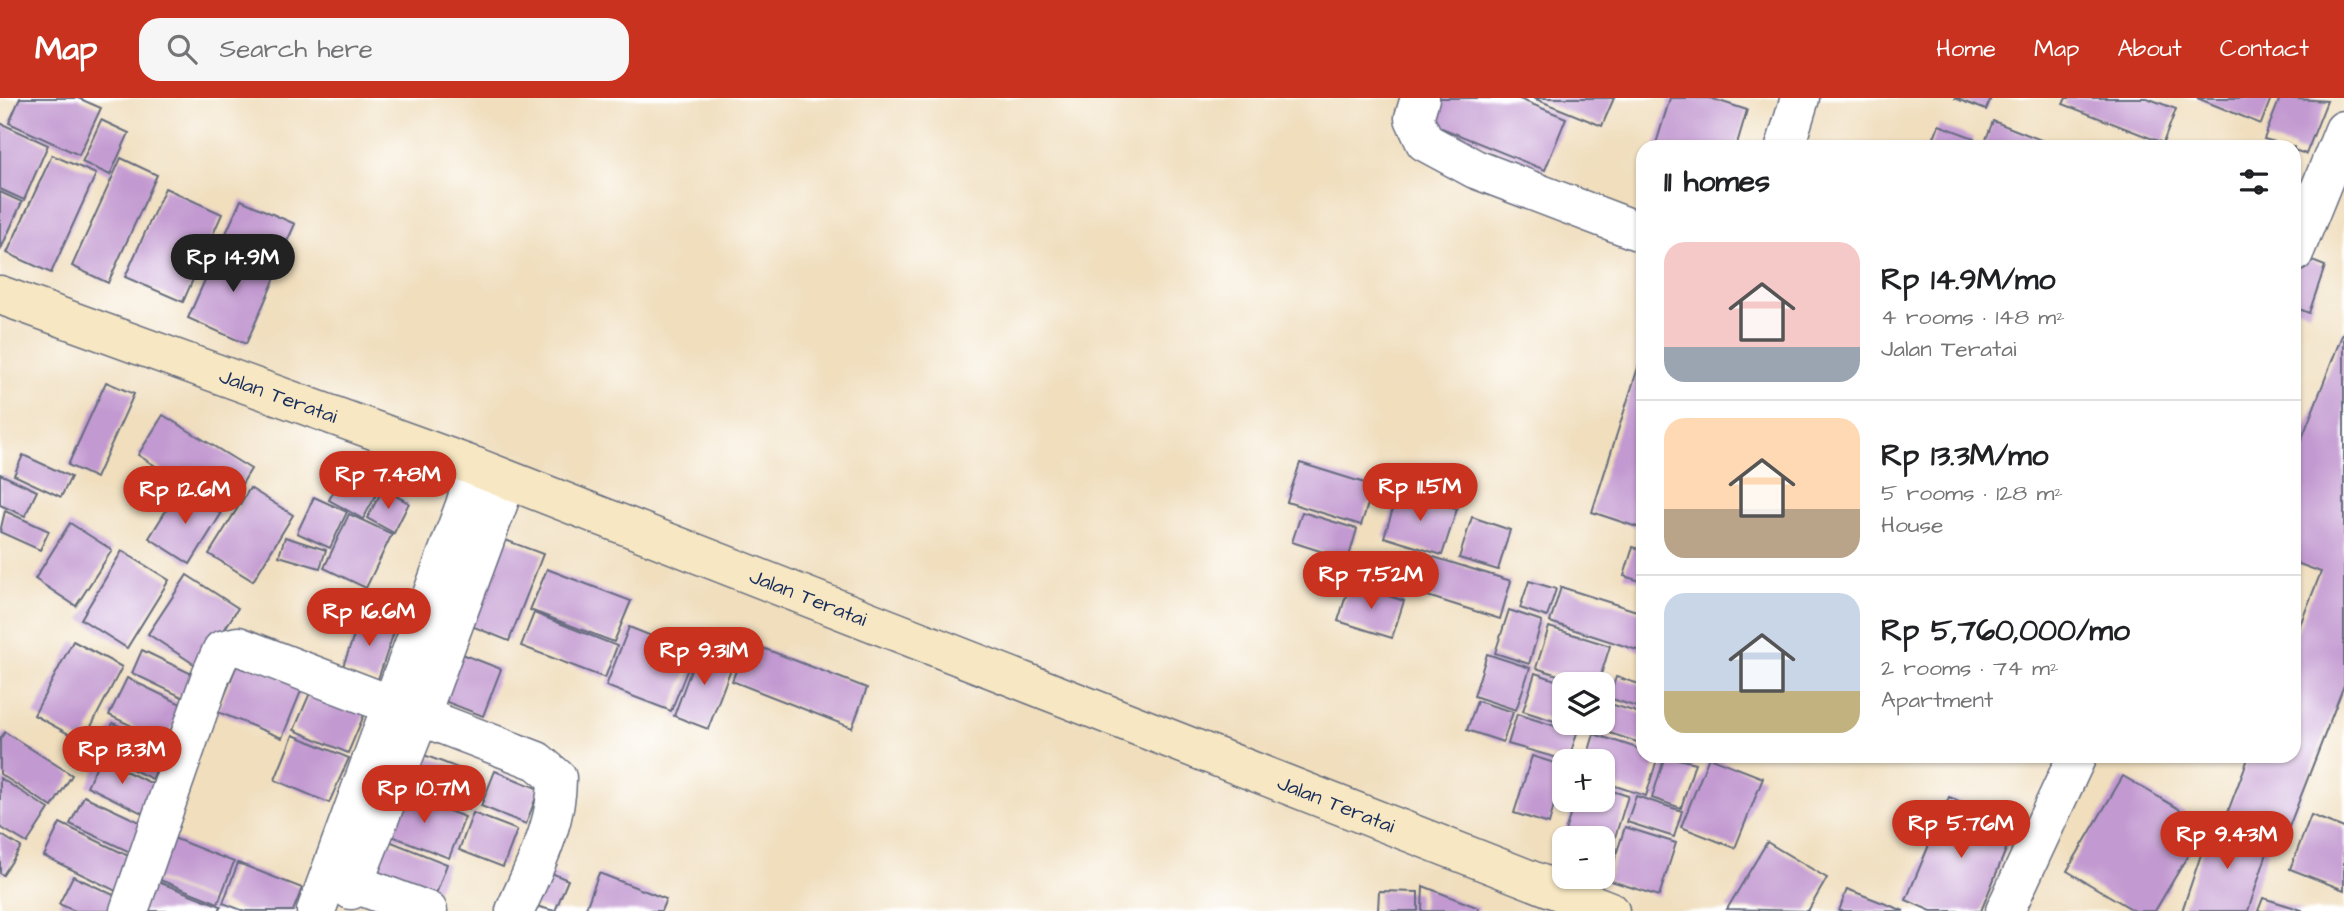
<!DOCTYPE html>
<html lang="en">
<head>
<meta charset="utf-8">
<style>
  body { margin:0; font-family:"Architects Daughter",sans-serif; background:#f6f6f6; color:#202124; height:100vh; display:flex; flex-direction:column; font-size:26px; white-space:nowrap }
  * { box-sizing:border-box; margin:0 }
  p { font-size:23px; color:#757577 }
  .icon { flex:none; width:38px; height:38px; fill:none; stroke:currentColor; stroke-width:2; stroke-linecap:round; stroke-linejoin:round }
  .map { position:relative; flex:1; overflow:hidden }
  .sheet { position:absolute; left:1636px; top:42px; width:665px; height:623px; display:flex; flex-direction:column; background:#fff; border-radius:21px; box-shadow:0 2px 5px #0004 }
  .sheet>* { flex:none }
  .buttons { position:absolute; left:1552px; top:574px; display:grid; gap:14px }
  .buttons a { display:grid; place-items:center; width:63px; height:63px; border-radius:14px; background:#fff; box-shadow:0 2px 5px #0004; font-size:35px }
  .price { position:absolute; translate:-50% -60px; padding:0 16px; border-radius:24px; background:#c8321e; color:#fff; font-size:23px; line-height:46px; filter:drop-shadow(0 2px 4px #0008) }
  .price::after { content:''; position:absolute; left:50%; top:42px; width:21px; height:16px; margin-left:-10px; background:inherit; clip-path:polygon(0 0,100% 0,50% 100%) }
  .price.current { background:#222; color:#fff }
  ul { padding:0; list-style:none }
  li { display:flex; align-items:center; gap:21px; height:175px; padding:0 28px }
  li+li { border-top:2px solid #e0e0e0 }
  li span { display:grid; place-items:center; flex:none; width:196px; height:140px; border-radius:21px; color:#555 }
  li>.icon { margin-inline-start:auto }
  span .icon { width:84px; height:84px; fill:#fffc; stroke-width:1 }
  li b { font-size:30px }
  h2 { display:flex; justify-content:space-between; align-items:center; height:84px; padding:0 28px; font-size:30px }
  header { display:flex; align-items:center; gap:42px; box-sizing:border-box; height:98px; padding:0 35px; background:#c8321e; color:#fff }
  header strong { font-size:33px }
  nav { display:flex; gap:38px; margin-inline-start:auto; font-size:24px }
  .search { width:490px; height:63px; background:#f6f6f6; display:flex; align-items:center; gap:18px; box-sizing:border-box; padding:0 24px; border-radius:21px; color:#757577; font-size:26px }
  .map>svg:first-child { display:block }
  .building { fill:#c299d0 }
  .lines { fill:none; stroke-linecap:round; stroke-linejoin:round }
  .street-casing { stroke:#666c7f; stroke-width:41 }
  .secondary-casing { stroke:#666c7f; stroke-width:41 }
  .street { stroke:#fff; stroke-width:38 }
  .secondary { stroke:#f7e8c3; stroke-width:38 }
  .labels { text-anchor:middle; stroke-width:5; stroke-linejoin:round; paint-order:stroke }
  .street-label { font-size:21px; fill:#1b2f5e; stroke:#fff }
</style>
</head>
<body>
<header>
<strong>Map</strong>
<div class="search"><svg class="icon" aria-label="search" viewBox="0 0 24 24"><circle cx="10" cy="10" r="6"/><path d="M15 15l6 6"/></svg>Search here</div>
<nav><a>Home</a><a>Map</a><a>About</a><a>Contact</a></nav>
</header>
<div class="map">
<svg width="2344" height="813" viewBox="0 0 2344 813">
  <rect width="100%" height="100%" fill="#fff"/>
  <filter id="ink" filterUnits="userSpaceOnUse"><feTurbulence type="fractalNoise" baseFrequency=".0143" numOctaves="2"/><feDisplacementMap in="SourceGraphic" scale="14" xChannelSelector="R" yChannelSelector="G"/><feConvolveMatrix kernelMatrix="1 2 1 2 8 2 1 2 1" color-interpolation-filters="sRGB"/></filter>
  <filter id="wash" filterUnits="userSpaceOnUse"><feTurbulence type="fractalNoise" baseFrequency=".00686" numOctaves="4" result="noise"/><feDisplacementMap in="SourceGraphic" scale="28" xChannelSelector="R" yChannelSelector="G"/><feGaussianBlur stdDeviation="1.57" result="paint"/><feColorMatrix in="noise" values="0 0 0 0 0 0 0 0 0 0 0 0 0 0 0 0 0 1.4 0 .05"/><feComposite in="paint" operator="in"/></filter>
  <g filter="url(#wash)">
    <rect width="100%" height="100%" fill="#f0debd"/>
    <g id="blocks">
      <g class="building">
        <polygon points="20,0 78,0 101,10 79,57 9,25"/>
        <polygon points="1431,0 1517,0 1566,20 1545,72 1422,22"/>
        <polygon points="1533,0 1614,0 1602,28"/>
        <polygon points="1670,0 1710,0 1747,12 1736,49 1655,49"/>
        <polygon points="1954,0 1991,0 1986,12"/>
        <polygon points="2066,0 2147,0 2176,11 2163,45 2063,6"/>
        <polygon points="2197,0 2271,0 2261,26"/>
        <polygon points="2280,0 2327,3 2306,56 2294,52 2294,49 2264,41"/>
        <polygon points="101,22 129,35 110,77 82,64"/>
        <polygon points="1993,23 2059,49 1983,49"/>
        <polygon points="0,25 48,47 24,102 0,91"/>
        <polygon points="1939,27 1974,40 1971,49 1930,49"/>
        <polygon points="52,57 96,76 51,175 7,155"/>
        <polygon points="121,60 157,77 108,185 72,168"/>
        <polygon points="165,90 222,116 183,204 125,179"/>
        <polygon points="0,94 22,104 0,153"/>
        <polygon points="241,102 295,126 276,168 222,144"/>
        <polygon points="221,146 278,173 246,246 188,220"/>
        <polygon points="2297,157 2325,168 2309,215 2294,209"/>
        <polygon points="2344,232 2344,587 2285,739 2227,716 2249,658 2294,658 2294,542 2321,474 2294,464 2294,361"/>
        <polygon points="1643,254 1643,431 1592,414"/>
        <polygon points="106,284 134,296 96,380 68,367"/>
        <polygon points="163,317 251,371 226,412 138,357"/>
        <polygon points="23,357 71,379 61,399 14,377"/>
        <polygon points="1300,365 1374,388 1361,427 1287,404"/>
        <polygon points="346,370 381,388 363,421 329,402"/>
        <polygon points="0,376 37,393 25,418 0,407"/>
        <polygon points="180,390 221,416 190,466 149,440"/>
        <polygon points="250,390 293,417 253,483 209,456"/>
        <polygon points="383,391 409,405 394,435 367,420"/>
        <polygon points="1399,392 1457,411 1442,457 1384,439"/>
        <polygon points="314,399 347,414 330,450 297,435"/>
        <polygon points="5,413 49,433 40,452 0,434"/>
        <polygon points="1302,414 1357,431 1348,462 1292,444"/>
        <polygon points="349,416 392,436 366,490 324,470"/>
        <polygon points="1472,419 1510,432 1498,472 1459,460"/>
        <polygon points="70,425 112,452 76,508 35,481"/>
        <polygon points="492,437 543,456 509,543 459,523"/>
        <polygon points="285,439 326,452 320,470 279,458"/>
        <polygon points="1633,449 1643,452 1643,484 1624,478"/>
        <polygon points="122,453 169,482 127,550 81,521"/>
        <polygon points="1427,457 1511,483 1500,521 1415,494"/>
        <polygon points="547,471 631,503 614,544 530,512"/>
        <polygon points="187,477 238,510 200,570 148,536"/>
        <polygon points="1529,483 1556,491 1547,519 1520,510"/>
        <polygon points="1350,485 1404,503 1392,540 1338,523"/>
        <polygon points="1561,489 1643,515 1643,540 1640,553 1550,524"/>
        <polygon points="1509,512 1542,523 1529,566 1495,555"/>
        <polygon points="534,515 617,548 605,580 521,548"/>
        <polygon points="362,516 396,528 377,584 342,571"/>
        <polygon points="629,529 694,555 671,613 606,588"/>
        <polygon points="1549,529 1610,548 1598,586 1586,586 1536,570"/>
        <polygon points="73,543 122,569 83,644 34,617"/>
        <polygon points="747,544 867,590 852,630 732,583"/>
        <polygon points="700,547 735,560 708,631 674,618"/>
        <polygon points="142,552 196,578 186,601 132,575"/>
        <polygon points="457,554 501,571 483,618 439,601"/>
        <polygon points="1487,556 1530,570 1516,612 1474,598"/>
        <polygon points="239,562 303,588 282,640 218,614"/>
        <polygon points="1535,575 1564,585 1564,625 1584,625 1582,632 1523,613"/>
        <polygon points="1616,579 1643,587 1643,611 1609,600"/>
        <polygon points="127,580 183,607 165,644 109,617"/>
        <polygon points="313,588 367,610 348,655 294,632"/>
        <polygon points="1477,603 1513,614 1503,644 1467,632"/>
        <polygon points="1607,605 1643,616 1643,646 1598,631 1603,625"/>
        <polygon points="1517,616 1577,635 1568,663 1508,646"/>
        <polygon points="113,625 166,651 152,681 99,655"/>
        <polygon points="5,634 72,677 52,709 0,676 0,641"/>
        <polygon points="1594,636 1643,652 1643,658 1658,658 1646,698 1603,684 1603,663 1586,663"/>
        <polygon points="293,637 349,660 329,705 275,682"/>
        <polygon points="416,654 482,679 469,712 403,686"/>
        <polygon points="1532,658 1564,668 1549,726 1514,715"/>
        <polygon points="1665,658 1695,665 1681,710 1652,700"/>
        <polygon points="1709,659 1763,680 1735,750 1681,729"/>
        <polygon points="100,661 157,688 144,716 87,688"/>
        <polygon points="495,673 539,691 526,726 481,708"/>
        <polygon points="2123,678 2206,727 2155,813 2135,813 2067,773"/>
        <polygon points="0,680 49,711 27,745 0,729"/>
        <polygon points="1603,690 1628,698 1604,774 1603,740 1564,740 1564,760 1557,758 1575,702 1603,702"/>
        <polygon points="399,694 465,719 449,760 384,735"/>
        <polygon points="84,698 146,727 132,755 70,726"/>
        <polygon points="1636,698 1682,713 1674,739 1627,724"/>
        <polygon points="1949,699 2016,727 1981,813 1931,813 1906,802"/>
        <polygon points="473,715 517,732 503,769 459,752"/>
        <polygon points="2311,717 2344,730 2344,792 2290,771"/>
        <polygon points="2212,724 2271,743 2248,813 2182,813"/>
        <polygon points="60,725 139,763 124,797 44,758"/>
        <polygon points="1625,729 1676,745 1659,798 1608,782"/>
        <polygon points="0,736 21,749 3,777 0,775"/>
        <polygon points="171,739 234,764 218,805 155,780"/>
        <polygon points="379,739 447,766 435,799 367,773"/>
        <polygon points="1767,744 1827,780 1808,813 1727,811"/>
        <polygon points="238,765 302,790 293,813 244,813 223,805"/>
        <polygon points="542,771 568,782 555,813 528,806"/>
        <polygon points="599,775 666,801 661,813 585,813"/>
        <polygon points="73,778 120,800 114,813 75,813 59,806"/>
        <polygon points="153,782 221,808 219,813 141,813"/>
        <polygon points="1423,788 1479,810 1478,813 1422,813"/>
        <polygon points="1847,791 1904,813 1839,813"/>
        <polygon points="1379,793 1418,794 1418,813 1378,813"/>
        <polygon points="2263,800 2302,812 2302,813 2258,813"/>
      </g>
    </g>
  </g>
  <g filter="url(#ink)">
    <use href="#blocks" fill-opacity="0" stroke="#666c7f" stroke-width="2"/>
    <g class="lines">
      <g class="street-casing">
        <g id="street">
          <polyline points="1420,0 1414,20 1425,44 1475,71 1643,135"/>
          <polyline points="1785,49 1800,0"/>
          <polyline points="2294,155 2344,32"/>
          <polyline points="331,777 428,813"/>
          <polyline points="351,792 420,618 507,382"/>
          <path d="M 129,813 L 211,577 L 222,552 L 238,548 L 537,663 L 557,680 C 557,728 534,769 515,813"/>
          <polyline points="316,813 465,407 476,369"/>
          <polyline points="2005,813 2077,658"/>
        </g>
      </g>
      <g class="secondary-casing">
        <g id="secondary">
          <path id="s1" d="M 0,197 L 473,368 L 1610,813"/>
        </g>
      </g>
      <use href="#street" class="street"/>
      <use href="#secondary" class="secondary"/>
    </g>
  </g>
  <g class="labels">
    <g class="street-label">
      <text dy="7" stroke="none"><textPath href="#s1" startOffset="296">Jalan Teratai</textPath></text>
      <text dy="7" stroke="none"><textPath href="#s1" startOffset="863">Jalan Teratai</textPath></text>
      <text dy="7" stroke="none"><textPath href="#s1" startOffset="1430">Jalan Teratai</textPath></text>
    </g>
  </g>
</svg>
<div class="buttons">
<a><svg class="icon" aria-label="layers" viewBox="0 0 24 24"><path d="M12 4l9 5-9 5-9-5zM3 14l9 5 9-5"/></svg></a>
<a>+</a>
<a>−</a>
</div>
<b class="price current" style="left:233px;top:196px">Rp 14.9M</b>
<b class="price" style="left:388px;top:413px">Rp 7.48M</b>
<b class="price" style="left:1420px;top:425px">Rp 11.5M</b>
<b class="price" style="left:185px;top:428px">Rp 12.6M</b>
<b class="price" style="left:1371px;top:513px">Rp 7.52M</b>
<b class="price" style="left:369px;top:550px">Rp 16.6M</b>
<b class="price" style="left:704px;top:589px">Rp 9.31M</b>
<b class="price" style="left:122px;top:688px">Rp 13.3M</b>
<b class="price" style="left:424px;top:727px">Rp 10.7M</b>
<b class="price" style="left:1961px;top:762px">Rp 5.76M</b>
<b class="price" style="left:2227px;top:773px">Rp 9.43M</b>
<section class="sheet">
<h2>11 homes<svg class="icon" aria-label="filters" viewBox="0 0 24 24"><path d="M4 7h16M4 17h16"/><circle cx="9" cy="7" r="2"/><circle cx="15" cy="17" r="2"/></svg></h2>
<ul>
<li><span style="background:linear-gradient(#f6c9c9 75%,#9aa5b1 0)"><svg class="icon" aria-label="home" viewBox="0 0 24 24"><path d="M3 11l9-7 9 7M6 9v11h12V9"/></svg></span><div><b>Rp 14.9M/mo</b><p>4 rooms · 148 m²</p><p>Jalan Teratai</p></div></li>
<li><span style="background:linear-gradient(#ffd9b3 65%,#b9a48a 0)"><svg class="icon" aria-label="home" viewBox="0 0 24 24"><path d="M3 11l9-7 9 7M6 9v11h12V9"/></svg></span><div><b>Rp 13.3M/mo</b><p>5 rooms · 128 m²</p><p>House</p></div></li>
<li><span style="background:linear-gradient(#c9d6e8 70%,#c2b280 0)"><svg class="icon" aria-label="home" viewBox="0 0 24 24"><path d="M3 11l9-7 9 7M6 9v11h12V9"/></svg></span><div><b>Rp 5,760,000/mo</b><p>2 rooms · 74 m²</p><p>Apartment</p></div></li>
</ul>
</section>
</div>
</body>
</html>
